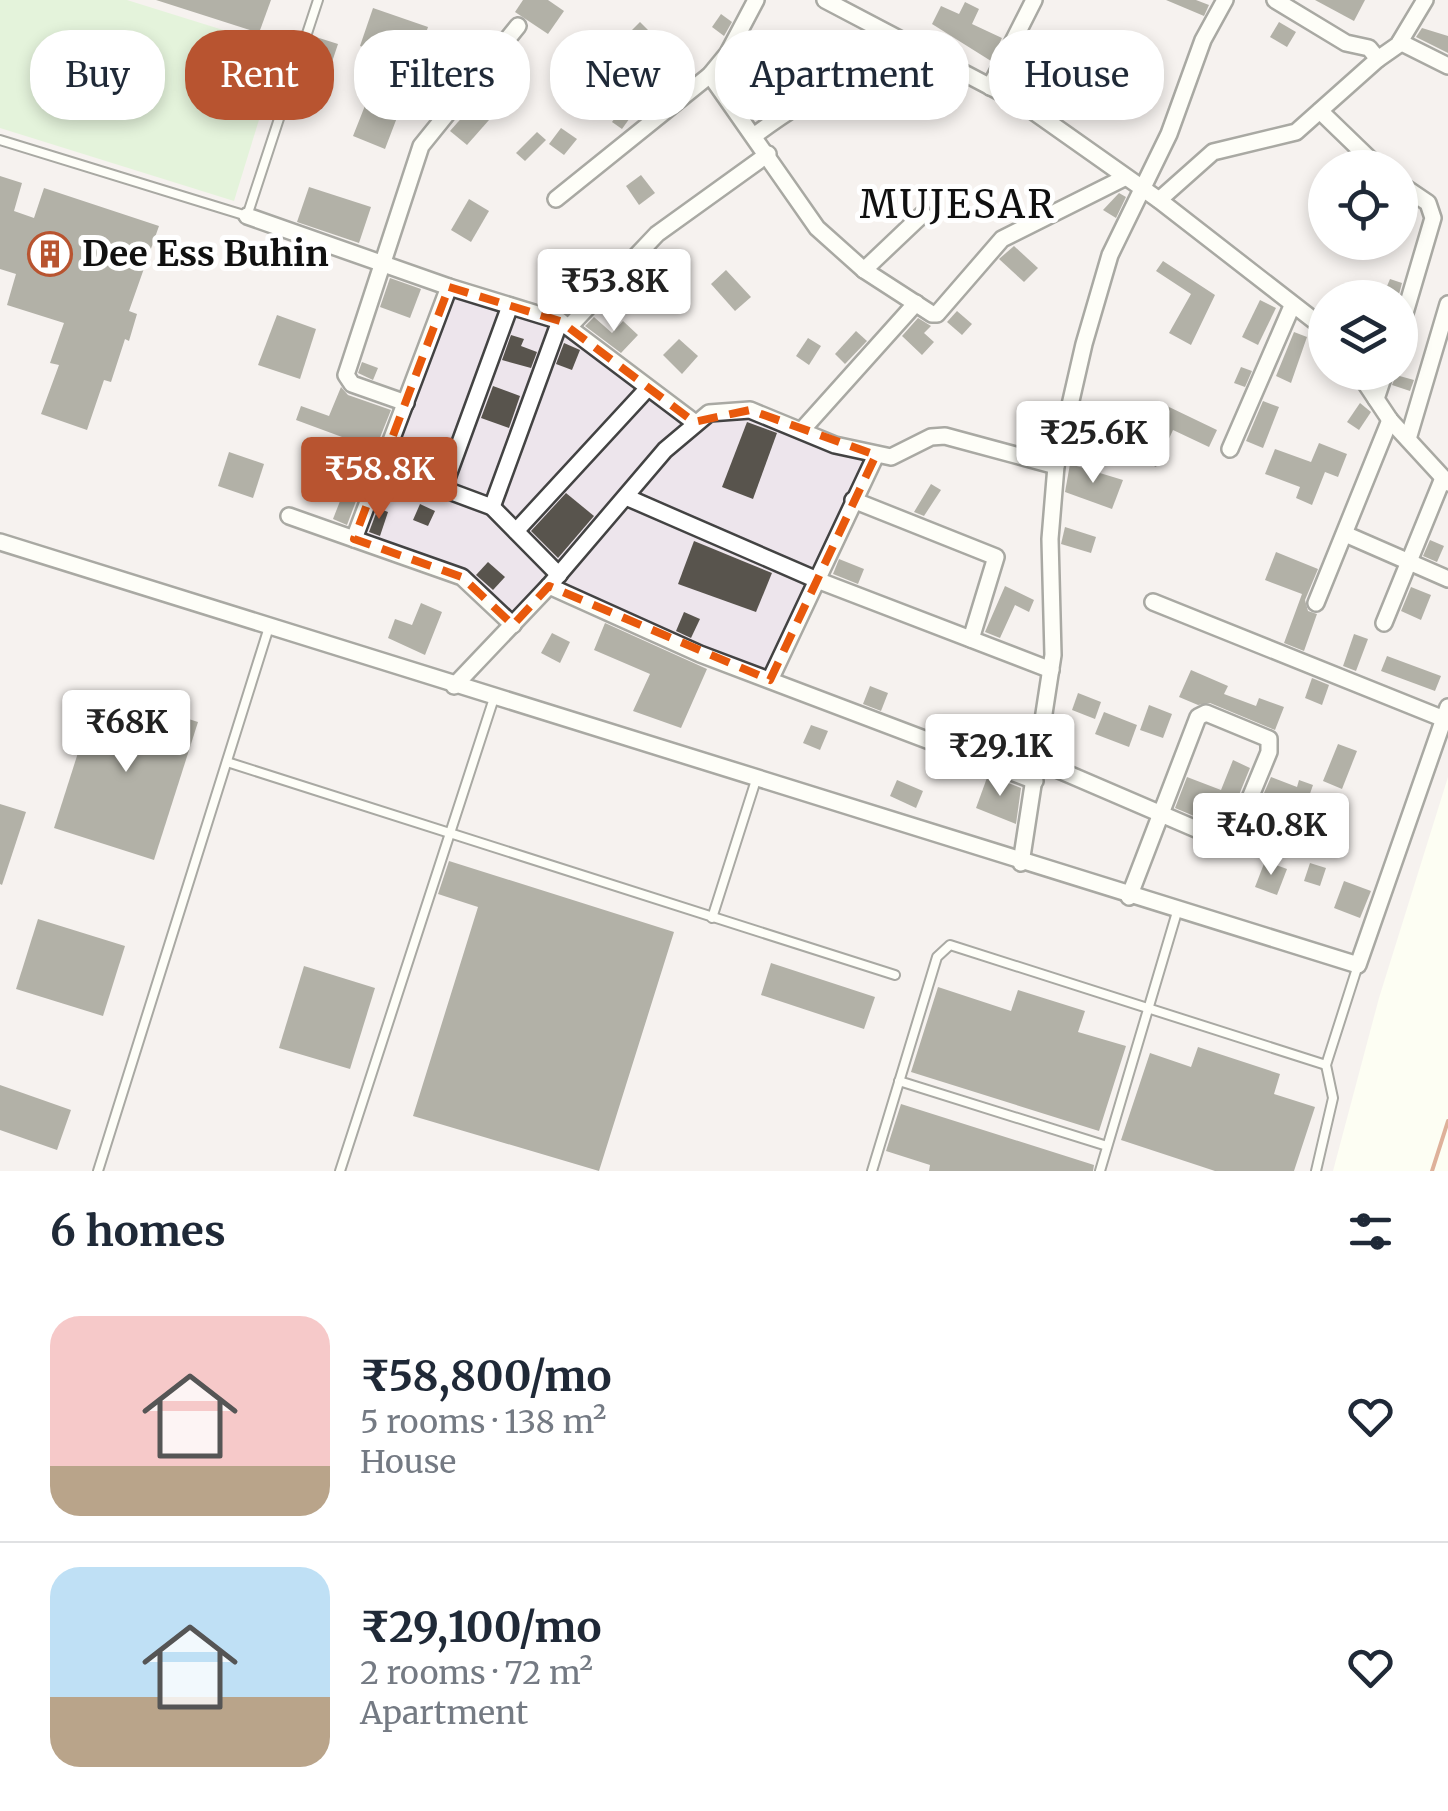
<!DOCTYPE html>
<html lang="en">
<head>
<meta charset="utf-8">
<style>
  body { margin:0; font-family:Merriweather,serif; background:#f2f2f3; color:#1f2937; height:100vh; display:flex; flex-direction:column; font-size:38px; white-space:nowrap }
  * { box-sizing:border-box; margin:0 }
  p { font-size:32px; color:#747a83 }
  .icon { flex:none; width:55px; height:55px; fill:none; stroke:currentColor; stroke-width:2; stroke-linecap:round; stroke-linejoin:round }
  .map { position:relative; height:1171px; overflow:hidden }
  .side { display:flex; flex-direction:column; background:#fff; flex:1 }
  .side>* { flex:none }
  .top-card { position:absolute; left:30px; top:30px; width:1390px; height:90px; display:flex; gap:20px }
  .tools { position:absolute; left:1308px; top:150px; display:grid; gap:20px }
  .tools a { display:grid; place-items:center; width:110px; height:110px; border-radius:50%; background:#fff; box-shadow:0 5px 15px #0003; font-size:50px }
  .price { position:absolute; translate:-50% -85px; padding:0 22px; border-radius:10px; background:#fff; color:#222; font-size:32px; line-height:65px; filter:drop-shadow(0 2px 5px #0008) }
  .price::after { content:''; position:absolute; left:50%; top:60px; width:30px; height:22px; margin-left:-15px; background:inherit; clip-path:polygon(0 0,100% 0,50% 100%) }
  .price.active { background:#b85430; color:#fff }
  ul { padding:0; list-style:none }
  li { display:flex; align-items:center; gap:30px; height:250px; padding:0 50px }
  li+li { border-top:2px solid #e0e1e3 }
  li span { display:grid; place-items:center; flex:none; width:280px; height:200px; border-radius:30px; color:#555 }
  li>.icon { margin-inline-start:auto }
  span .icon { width:120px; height:120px; fill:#fffc; stroke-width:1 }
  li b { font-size:42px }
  h2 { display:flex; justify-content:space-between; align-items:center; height:120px; padding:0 50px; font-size:42px }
  .chip { padding:0 35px; border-radius:40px; background:#fff; box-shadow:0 5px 15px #0003; font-size:35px; line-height:90px }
  .chip.active { background:#b85430; color:#fff }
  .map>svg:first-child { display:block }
  .industrial { fill:#ede5ec; fill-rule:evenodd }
  .green { fill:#c6e7be }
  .building { fill:#58544d }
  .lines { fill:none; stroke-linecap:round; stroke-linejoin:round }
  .lane-casing { stroke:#434343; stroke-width:12 }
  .street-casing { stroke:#434343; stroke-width:20 }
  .lane { stroke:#fff; stroke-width:8 }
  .street { stroke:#fff; stroke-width:15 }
  .rail { stroke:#b85430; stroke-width:4 }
  .marked { fill:none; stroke:#e8590c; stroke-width:8; stroke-dasharray:20 12; stroke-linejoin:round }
  .labels { text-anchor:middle; stroke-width:10; stroke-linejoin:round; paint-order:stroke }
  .poi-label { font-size:35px; font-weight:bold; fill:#101010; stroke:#fff; text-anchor:start }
  .neighbourhood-label { font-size:38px; letter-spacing:2.5px; fill:#101010; stroke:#fff }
</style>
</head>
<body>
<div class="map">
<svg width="1448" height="1171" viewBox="0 0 1448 1171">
  <rect width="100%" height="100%" fill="#fdfef3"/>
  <path class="industrial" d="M 0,0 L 1448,0 L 1448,777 L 1379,998 L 1333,1171 L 0,1171 ZM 1325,168 L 1400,168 L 1400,242 L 1325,242 ZM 1325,298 L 1400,298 L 1400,372 L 1325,372 Z"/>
  <polygon class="green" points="0,0 127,0 281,48 234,201 0,128"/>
  <g class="building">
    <polygon points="156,0 271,0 259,33"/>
    <polygon points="523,0 548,0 564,11 548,34 515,12"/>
    <polygon points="1166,0 1196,0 1209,5 1204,16"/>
    <polygon points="1315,0 1365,0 1354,21"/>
    <polygon points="965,2 979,9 972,24 1002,38 991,61 932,24 941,6 959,14"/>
    <polygon points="373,8 428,27 415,66 360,46"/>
    <polygon points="721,14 732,22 724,36 712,27"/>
    <polygon points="640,22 649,31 636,45 626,36"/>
    <polygon points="1279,22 1296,32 1287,47 1270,37"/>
    <polygon points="1422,28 1448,36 1448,53 1416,37"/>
    <polygon points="316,37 338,44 326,80 304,73"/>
    <polygon points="681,46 688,52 677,65 682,70 674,78 669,74 648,99 639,92"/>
    <polygon points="370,93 387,100 383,109 398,115 385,149 353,136"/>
    <polygon points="473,105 489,120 467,145 450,131"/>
    <polygon points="622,108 632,115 622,129 612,122"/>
    <polygon points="561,128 577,139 564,155 549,144"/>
    <polygon points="537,132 546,140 525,161 516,153"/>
    <polygon points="641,175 655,193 639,205 626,186"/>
    <polygon points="0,176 22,183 14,211 34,218 44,188 159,226 129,311 137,314 129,341 125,339 111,382 104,380 87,430 41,414 59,365 50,363 64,323 7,305 16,274 0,269"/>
    <polygon points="309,187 371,207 359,243 297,222"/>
    <polygon points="1119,193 1126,197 1116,218 1103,210"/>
    <polygon points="469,199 489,211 471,242 451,230"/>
    <polygon points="1014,246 1038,268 1024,282 999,259"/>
    <polygon points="1163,261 1215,295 1191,345 1169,333 1191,294 1156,271"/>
    <polygon points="726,270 751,297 735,311 711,284"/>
    <polygon points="390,278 421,289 410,318 380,307"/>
    <polygon points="1390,279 1402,283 1398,298 1382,298"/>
    <polygon points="1260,300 1276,308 1258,345 1242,337"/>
    <polygon points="957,311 972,324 962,335 947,322"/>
    <polygon points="277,315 316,329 300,379 258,365"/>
    <polygon points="594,317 612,333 623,321 638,335 621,353 585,326"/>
    <polygon points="918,318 931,326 924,333 934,342 922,355 902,336"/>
    <polygon points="856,331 867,341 845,364 835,354"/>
    <polygon points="1294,332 1307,337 1291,383 1276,376"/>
    <polygon points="511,335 524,339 521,346 537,352 531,368 502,360"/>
    <polygon points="808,338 821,346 809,365 796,356"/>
    <polygon points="679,339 698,356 682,374 663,355"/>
    <polygon points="564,343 580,350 572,370 556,364"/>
    <polygon points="362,362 378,368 373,380 358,373"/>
    <polygon points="1241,367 1252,371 1245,387 1234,383"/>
    <polygon points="1396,375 1414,380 1410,391 1392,385"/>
    <polygon points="493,386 520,396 509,428 481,418"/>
    <polygon points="341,387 348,395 391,410 377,445 365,440 358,457 337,448 342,437 296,420 301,406 329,416"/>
    <polygon points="1263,401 1279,407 1263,448 1246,441"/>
    <polygon points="1360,403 1371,412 1359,430 1347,422"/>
    <polygon points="1167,406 1217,430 1209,447 1173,430 1156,467 1135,457 1145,434 1152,437"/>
    <polygon points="747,422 777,433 753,499 722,487"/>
    <polygon points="1319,443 1347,454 1338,477 1325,472 1312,505 1296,498 1300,487 1265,474 1275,449 1311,462"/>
    <polygon points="399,451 435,465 432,473 396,459"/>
    <polygon points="229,452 264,464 253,498 218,486"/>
    <polygon points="1070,464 1123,480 1112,509 1065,492"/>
    <polygon points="931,484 941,490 924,516 914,512"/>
    <polygon points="566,493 594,516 558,558 531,531"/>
    <polygon points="342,496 356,501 347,525 333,519"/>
    <polygon points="420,504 435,511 428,526 413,520"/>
    <polygon points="378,508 388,512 380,536 369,532"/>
    <polygon points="1065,527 1096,537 1091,553 1061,544"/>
    <polygon points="1430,540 1444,546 1437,562 1423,556"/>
    <polygon points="694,541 772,573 756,612 678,584"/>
    <polygon points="1276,552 1318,569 1305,600 1308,611 1317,614 1304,651 1284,643 1302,594 1265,580"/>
    <polygon points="839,559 864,569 858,584 833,574"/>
    <polygon points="488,562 505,577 493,590 476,575"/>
    <polygon points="1005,586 1034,600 1029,612 1015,605 1000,638 985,632"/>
    <polygon points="1411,587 1431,595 1421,620 1401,611"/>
    <polygon points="421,603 442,612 425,655 388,638 395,619 412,625"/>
    <polygon points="684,612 700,619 691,638 676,631"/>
    <polygon points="605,623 707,669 681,728 633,711 650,674 594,650"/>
    <polygon points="552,633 570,642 560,663 541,653"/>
    <polygon points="1354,634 1368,639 1356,671 1343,666"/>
    <polygon points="1387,656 1441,676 1435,691 1381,671"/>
    <polygon points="1191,670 1228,686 1224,694 1256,706 1259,698 1284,707 1275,730 1210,703 1198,705 1179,697"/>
    <polygon points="1312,678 1329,685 1322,705 1305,698"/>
    <polygon points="870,686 888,693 881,711 863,704"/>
    <polygon points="98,690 198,722 154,860 54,828"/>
    <polygon points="1078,693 1101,702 1095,719 1072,710"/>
    <polygon points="1149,705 1172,714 1163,738 1140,730"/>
    <polygon points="1104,712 1137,725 1129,747 1095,734"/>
    <polygon points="811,725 828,731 820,750 803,743"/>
    <polygon points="990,725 1029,740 1021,764 981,749"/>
    <polygon points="1338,744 1357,751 1342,789 1323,781"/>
    <polygon points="1233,760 1250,768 1225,829 1175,808 1187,777 1221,790"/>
    <polygon points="988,775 1021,788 1016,824 976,808"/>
    <polygon points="1271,777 1297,787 1299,780 1313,785 1305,808 1293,804 1285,823 1280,821 1266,856 1253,850 1273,797 1264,793"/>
    <polygon points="897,780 923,791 916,808 890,796"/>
    <polygon points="0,804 26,812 2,885 0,884"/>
    <polygon points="449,861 674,932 599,1171 413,1116 478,907 438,894"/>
    <polygon points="1265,861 1287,869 1277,895 1255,887"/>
    <polygon points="1310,863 1326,868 1320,886 1304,881"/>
    <polygon points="1344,881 1371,891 1360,918 1334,908"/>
    <polygon points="38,919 125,946 103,1016 16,989"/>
    <polygon points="771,963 875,997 864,1029 761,995"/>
    <polygon points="304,966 375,988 350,1069 279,1048"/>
    <polygon points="938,987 1011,1011 1018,990 1085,1011 1078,1032 1126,1046 1099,1131 911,1072"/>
    <polygon points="1198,1047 1280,1074 1274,1094 1315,1107 1294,1171 1215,1171 1121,1140 1150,1053 1191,1067"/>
    <polygon points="0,1085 71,1110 57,1150 0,1130"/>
    <polygon points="901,1104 1094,1165 1093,1171 929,1171 930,1165 886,1151"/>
  </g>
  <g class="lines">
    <g class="lane-casing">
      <g id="lane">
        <polyline points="0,140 247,216 318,0"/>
        <polyline points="227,762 895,975"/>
        <polyline points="712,918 756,780"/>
        <polyline points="899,1081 1107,1146"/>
        <polyline points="98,1171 269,627"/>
        <polyline points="340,1171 494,698"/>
        <polyline points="872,1171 937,957 950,945 1326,1065"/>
        <polyline points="1100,1171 1177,912"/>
        <polyline points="1316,1171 1333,1098 1326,1065 1358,965"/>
      </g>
    </g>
    <g class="street-casing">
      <g id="street">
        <polyline points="825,0 1023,104 1159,200 1325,329"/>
        <polyline points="1400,42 1448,66"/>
        <polyline points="728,53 751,74 806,96"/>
        <polyline points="1378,59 1398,45 1425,0"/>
        <polyline points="710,75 817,228 864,270 932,314 937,314 1002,239 1124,178"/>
        <polyline points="990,87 1034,0"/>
        <polyline points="1320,111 1379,168"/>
        <path d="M 755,135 C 822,85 854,74 935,56"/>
        <polyline points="1400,184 1428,203 1433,218 1400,330"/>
        <polyline points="556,199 710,75 728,53 756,0"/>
        <polyline points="1159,200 1213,152 1296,132 1378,59 1369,48 1346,43 1275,0"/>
        <polyline points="247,216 449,287 560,321"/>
        <polyline points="864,270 923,214"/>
        <polyline points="569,327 657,234 768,154"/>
        <polyline points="1358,372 1390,420 1448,483"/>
        <polyline points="1376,399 1385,372"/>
        <polyline points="406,403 352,384 346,375 421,146 518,26"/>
        <polyline points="802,430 916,303"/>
        <polyline points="1408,439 1448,304"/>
        <polyline points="1230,449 1292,306"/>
        <polyline points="382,466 492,507 559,575"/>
        <polyline points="443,489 510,306"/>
        <polyline points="626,497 817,580 1051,670"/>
        <polyline points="853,500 996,557 971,639"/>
        <polyline points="492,507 560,321 694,422"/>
        <polyline points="289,516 462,577 513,625"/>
        <polyline points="516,531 647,389"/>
        <polyline points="1345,534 1448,579"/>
        <polyline points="354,539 449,287"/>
        <polyline points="0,542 1358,965 1448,707"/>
        <polyline points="549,586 700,654 1035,781"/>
        <polyline points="1153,602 1444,719"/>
        <polyline points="1316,603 1390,420"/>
        <polyline points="1384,623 1443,478"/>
        <polyline points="770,680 876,455"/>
        <polyline points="454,686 549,586 665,450 709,413 750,410 835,445 891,457 931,437 945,436 1056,466"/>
        <polyline points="1038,761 1231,844 1269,752 1269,739 1206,713 1198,717 1129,897"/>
        <polyline points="1021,863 1053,655 1050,539 1056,466 1084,344 1110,255 1169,134 1203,40 1225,0"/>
      </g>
    </g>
    <use href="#lane" class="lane"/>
    <use href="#street" class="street"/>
    <polyline class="rail" points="1432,1171 1448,1121"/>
  </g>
  <path d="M0 0H1448V1171H0ZM 449,287 L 560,321 L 694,422 L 750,410 L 876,455 L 770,680 L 549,586 L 513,625 L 462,577 L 354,539 Z" fill="#fdfef3" fill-opacity=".55" fill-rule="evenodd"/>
  <path class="marked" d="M 449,287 L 560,321 L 694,422 L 750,410 L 876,455 L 770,680 L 549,586 L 513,625 L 462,577 L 354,539 Z"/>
  <defs>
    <g id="building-ring" transform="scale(2.25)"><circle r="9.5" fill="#fff" stroke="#b85430" stroke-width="1.5"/><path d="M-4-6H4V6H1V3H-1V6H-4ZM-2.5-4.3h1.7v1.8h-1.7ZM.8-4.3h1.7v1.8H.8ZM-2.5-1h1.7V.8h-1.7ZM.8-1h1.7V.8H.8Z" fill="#b85430"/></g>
  </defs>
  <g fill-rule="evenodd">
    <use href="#building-ring" x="50" y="254"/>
  </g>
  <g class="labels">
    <g class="poi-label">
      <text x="82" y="266">Dee Ess Buhin</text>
    </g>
    <g class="neighbourhood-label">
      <text x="958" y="218">MUJESAR</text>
    </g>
  </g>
</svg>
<div class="tools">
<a><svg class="icon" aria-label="locate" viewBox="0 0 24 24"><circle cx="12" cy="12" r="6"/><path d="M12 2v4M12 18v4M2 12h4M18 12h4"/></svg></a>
<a><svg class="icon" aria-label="layers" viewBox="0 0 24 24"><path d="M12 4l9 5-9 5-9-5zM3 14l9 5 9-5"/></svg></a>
</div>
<b class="price" style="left:614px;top:334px">₹53.8K</b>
<b class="price" style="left:1093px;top:486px">₹25.6K</b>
<b class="price active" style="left:379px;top:522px">₹58.8K</b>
<b class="price" style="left:126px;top:775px">₹68K</b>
<b class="price" style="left:1000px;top:799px">₹29.1K</b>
<b class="price" style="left:1271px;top:878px">₹40.8K</b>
<div class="top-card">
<a class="chip">Buy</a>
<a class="chip active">Rent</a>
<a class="chip">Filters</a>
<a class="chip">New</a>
<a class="chip">Apartment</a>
<a class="chip">House</a>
</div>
</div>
<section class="side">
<h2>6 homes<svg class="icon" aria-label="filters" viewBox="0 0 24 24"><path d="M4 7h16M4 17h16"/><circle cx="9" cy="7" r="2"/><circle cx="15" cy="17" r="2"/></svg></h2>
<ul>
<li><span style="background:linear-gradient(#f6c9c9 75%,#b9a48a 0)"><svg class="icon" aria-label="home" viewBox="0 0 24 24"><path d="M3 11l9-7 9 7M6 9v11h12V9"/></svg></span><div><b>₹58,800/mo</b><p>5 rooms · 138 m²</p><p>House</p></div><svg class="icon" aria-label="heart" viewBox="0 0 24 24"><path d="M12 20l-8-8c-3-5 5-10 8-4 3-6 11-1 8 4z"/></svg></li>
<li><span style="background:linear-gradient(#bfe0f5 65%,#b9a48a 0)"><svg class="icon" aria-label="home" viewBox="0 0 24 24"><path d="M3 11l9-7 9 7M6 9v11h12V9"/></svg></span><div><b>₹29,100/mo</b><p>2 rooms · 72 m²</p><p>Apartment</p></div><svg class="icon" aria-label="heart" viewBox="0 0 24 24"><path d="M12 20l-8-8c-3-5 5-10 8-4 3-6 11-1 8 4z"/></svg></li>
</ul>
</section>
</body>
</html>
